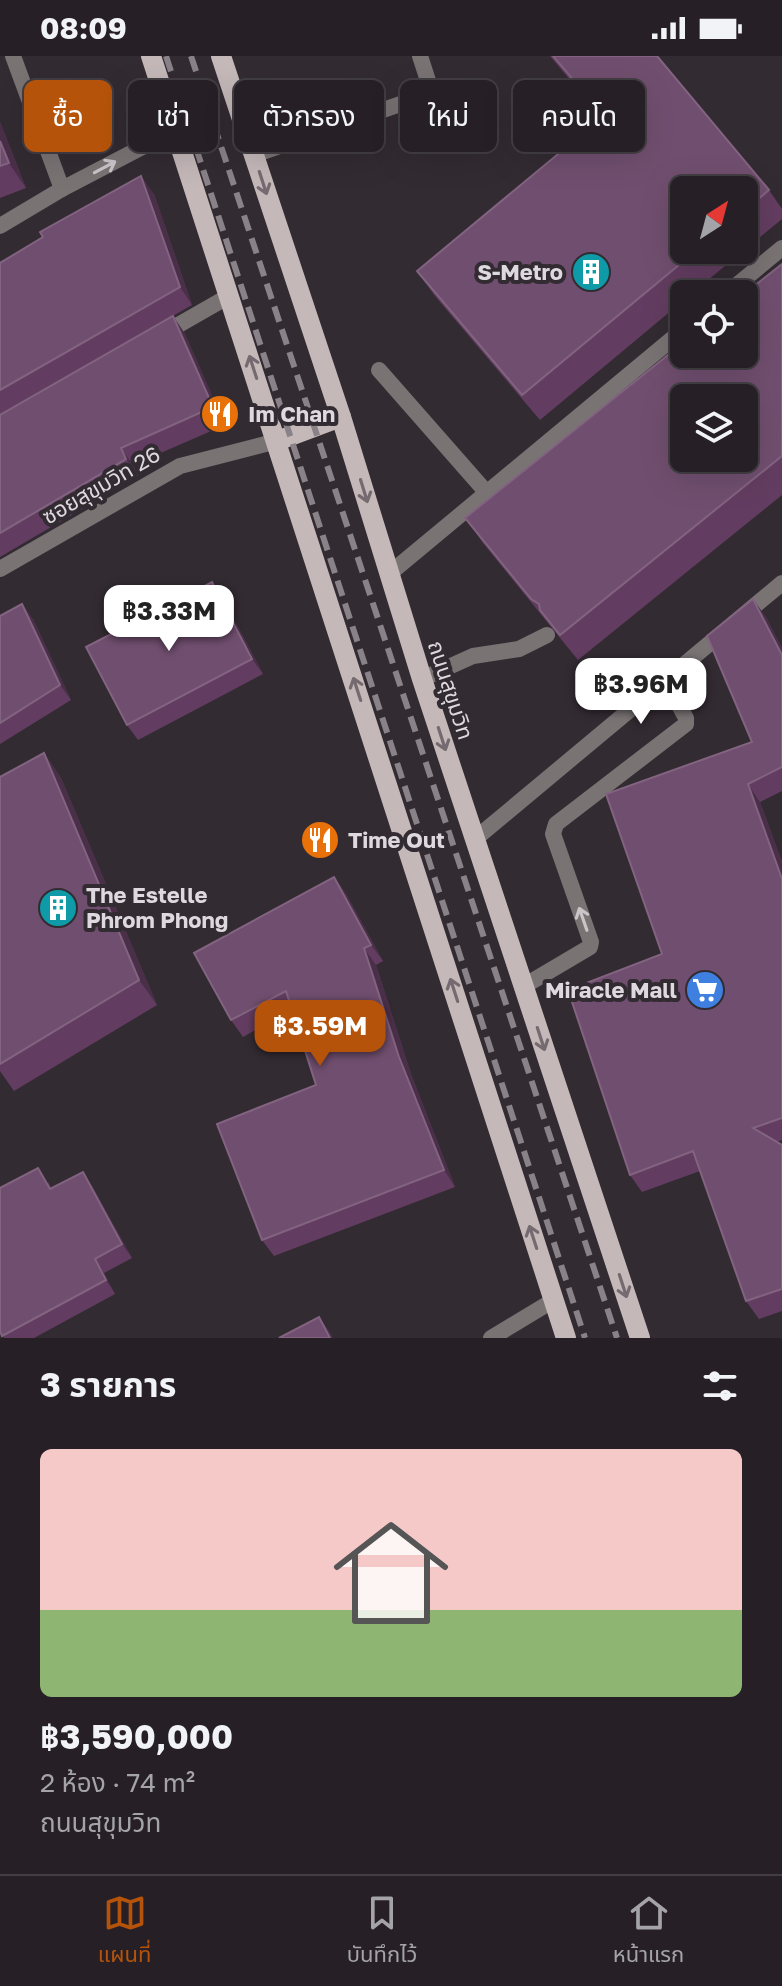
<!DOCTYPE html>
<html lang="th">
<head>
<meta charset="utf-8">
<style>
  body { margin:0; font-family:"Golos Text","Noto Sans Thai",sans-serif; background:#2e282e; color:#f1f3f6; height:100vh; display:flex; flex-direction:column; font-size:30px; white-space:nowrap }
  * { box-sizing:border-box; margin:0 }
  p { font-size:26px; color:#a4a3a7 }
  .icon { flex:none; width:44px; height:44px; fill:none; stroke:currentColor; stroke-width:2; stroke-linecap:round; stroke-linejoin:round }
  .map { position:relative; height:1282px; overflow:hidden }
  .sheet { display:flex; flex-direction:column; background:#262026; flex:1 }
  .sheet>* { flex:none }
  .guide { position:absolute; left:24px; top:24px; width:734px; height:72px; display:flex; gap:16px }
  .needle { width:52px; rotate:36deg }
  .fabs { position:absolute; left:670px; top:120px; display:grid; gap:16px }
  .fabs a { display:grid; place-items:center; width:88px; height:88px; border-radius:12px; background:#262026; box-shadow:0 8px 32px #0002,0 0 0 2px #423e43; font-size:40px }
  .price { position:absolute; translate:-50% -68px; padding:0 18px; border-radius:16px; background:#fff; color:#222; font-size:26px; line-height:52px; filter:drop-shadow(0 2px 4px #0008) }
  .price::after { content:''; position:absolute; left:50%; top:48px; width:24px; height:18px; margin-left:-12px; background:inherit; clip-path:polygon(0 0,100% 0,50% 100%) }
  .price.active { background:#b45309; color:#fff }
  ul { padding:0; list-style:none }
  li { display:grid; align-content:center; gap:16px; height:424px; padding:0 40px }
  li span { display:grid; place-items:center; height:248px; border-radius:12px; color:#555 }
  li>.icon { margin-inline-start:auto }
  span .icon { width:144px; height:144px; fill:#fffc; stroke-width:1 }
  li b { font-size:34px }
  h2 { display:flex; justify-content:space-between; align-items:center; height:96px; padding:0 40px; font-size:34px }
  .tag { padding:0 28px; border-radius:12px; background:#262026; box-shadow:0 8px 32px #0002,0 0 0 2px #423e43; font-size:28px; line-height:72px }
  .tag.active { background:#b45309; color:#fff }
  .status { display:flex; justify-content:space-between; align-items:center; height:56px; padding:0 40px; background:#262026; direction:ltr }
  .status svg { height:22px; fill:currentColor }
  .dock { display:flex; justify-content:space-around; align-items:center; height:112px; border-top:2px solid #423e43; background:#262026; font-size:22px; color:#a4a3a7 }
  .dock a { display:grid; justify-items:center; gap:4px }
  .dock .active { color:#b45309 }
  .map>svg:first-child { display:block }
  .lines { fill:none; stroke-linecap:round; stroke-linejoin:round }
  .service { stroke:#797374; stroke-width:16 }
  .minor { stroke:#797374; stroke-width:16 }
  .tertiary { stroke:#797374; stroke-width:16 }
  .primary { stroke:#c4b8b9; stroke-width:20 }
  .rail { stroke:#898288; stroke-width:6; stroke-dasharray:16 8; stroke-linecap:butt }
  .wall { fill:#633d61; fill-rule:evenodd }
  .shaded-wall { fill:#4a2f49 }
  .building { fill:#704e6f; stroke:#826380; stroke-width:2; fill-rule:evenodd }
  .oneway { stroke:#cac5c9 }
  .oneway2 { stroke:#746a6f }
  .labels { text-anchor:middle; stroke-width:8; stroke-linejoin:round; paint-order:stroke }
  .poi-label { font-size:22px; font-weight:bold; fill:#ded9de; stroke:#332b32; text-anchor:start }
  .street-label { font-size:22px; fill:#ded9de; stroke:#332b32 }
</style>
</head>
<body>
<div class="status"><b>08:09</b><svg viewBox="0 0 49 12"><path d="M0 12V9h3v3zM5 12V6h3v6zM10 12V3h3v9zM15 12V0h3v12zM26 1h20v11H26zM47 4h2v5h-2z"/></svg></div>
<div class="map">
<svg width="782" height="1282" viewBox="0 0 782 1282">
  <rect width="100%" height="100%" fill="#332b32"/>
  <g class="lines">
    <g class="service">
      <polyline points="13,0 62,133 175,74"/>
      <polyline points="254,99 432,37 420,0"/>
      <polyline points="0,170 62,133"/>
      <polyline points="726,238 782,192"/>
      <polyline points="379,314 487,437"/>
      <polyline points="389,518 684,273"/>
      <polyline points="422,623 473,600 519,593 547,579"/>
      <polyline points="524,930 590,891 591,886 553,778 556,768 686,668 686,662 665,624"/>
    </g>
    <g class="minor">
      <polyline points="161,279 229,240"/>
      <polyline points="475,783 782,527"/>
      <polyline points="491,1282 554,1244"/>
    </g>
    <polyline class="tertiary" points="0,513 180,410 277,385"/>
    <g class="primary">
      <polyline points="151,0 566,1282"/>
      <polyline points="221,0 341,361 422,623 640,1282"/>
      <polyline points="277,385 341,361"/>
    </g>
    <g class="rail">
      <polyline points="166,0 585,1282"/>
      <polyline points="191,0 617,1282"/>
    </g>
  </g>
  <g class="wall">
    <path d="M 550,0 L 658,0 L 769,134 L 782,153 L 782,163 L 691,238 L 684,238 L 684,244 L 540,364 L 435,240 L 417,215 L 602,62 ZM 744,134 L 744,194 L 684,194 Z"/>
    <polygon points="0,66 26,132 0,142"/>
    <polygon points="154,138 192,249 0,358 0,207"/>
    <polygon points="782,208 782,439 578,604 483,487 465,462"/>
    <polygon points="173,260 185,278 225,369 133,409 138,420 0,501 0,359"/>
    <polygon points="222,541 263,618 138,684 127,669"/>
    <polygon points="0,560 33,563 71,644 0,688"/>
    <polygon points="766,561 782,592 782,735 760,746 782,806 782,1084 777,1086 782,1089 782,1255 759,1263 746,1245 700,1115 642,1136 630,1119 662,898 752,686"/>
    <polygon points="44,697 61,722 157,949 14,1035 0,1015 0,721"/>
    <polygon points="334,821 346,838 383,905 376,909 411,1018 455,1131 274,1200 262,1184 316,1029 292,954 243,981 231,964"/>
    <polygon points="48,1126 51,1132 92,1130 132,1202 104,1217 115,1238 34,1282 4,1282 0,1275"/>
  </g>
  <g class="shaded-wall">
    <polygon points="0,66 26,132 9,107 0,85"/>
    <polygon points="141,120 154,138 192,249 180,231"/>
    <polygon points="173,260 185,278 225,369 213,351"/>
    <polygon points="121,392 133,409 138,420 126,403"/>
    <polygon points="212,526 222,541 263,618 252,603"/>
    <polygon points="753,543 766,561 782,592 782,599"/>
    <polygon points="22,548 33,563 71,644 60,629"/>
    <polygon points="44,697 61,722 157,949 139,924"/>
    <polygon points="748,728 760,746 782,806 782,823"/>
    <polygon points="334,821 346,838 383,905 371,889"/>
    <polygon points="364,892 376,909 411,1018 455,1131 444,1114 399,1001"/>
    <polygon points="83,1116 92,1130 132,1202 122,1188"/>
    <polygon points="95,1203 104,1217 115,1238 106,1224"/>
    <polygon points="319,1261 330,1276 333,1282 330,1282"/>
  </g>
  <g class="building">
    <polygon points="553,0 657,0 769,134 744,155 744,134 684,134 684,194 697,194 522,339 417,215 604,60"/>
    <polygon points="0,85 9,107 0,110"/>
    <polygon points="141,120 180,231 0,334 0,207 43,181 40,176"/>
    <path d="M 782,208 L 782,400 L 560,579 L 540,554 L 539,548 L 531,543 L 465,462 L 684,286 L 684,298 L 744,298 L 744,238 ZM 684,342 L 744,342 L 744,402 L 684,402 Z"/>
    <polygon points="173,260 213,351 121,392 126,403 0,477 0,359"/>
    <polygon points="212,526 252,603 127,669 86,591"/>
    <polygon points="753,543 782,599 782,711 748,728 782,823 782,1062 753,1072 782,1089 782,1233 746,1245 693,1095 630,1119 568,934 662,898 606,738 752,686 707,580"/>
    <polygon points="22,548 60,629 0,667 0,560"/>
    <polygon points="44,697 139,924 0,1008 0,721"/>
    <polygon points="334,821 371,889 364,892 399,1001 444,1114 262,1184 217,1068 316,1029 286,935 231,964 194,897"/>
    <polygon points="38,1112 50,1133 83,1116 122,1188 95,1203 106,1224 2,1280 0,1275 0,1132"/>
    <polygon points="319,1261 330,1282 279,1282"/>
  </g>
  <defs><path id="oneway-shaft" d="M-6 0H5M1.5-3L5.5 0L1.5 3" fill="none" stroke-width="1.6" stroke-linecap="round" stroke-linejoin="round" transform="scale(2)"/></defs>
  <g class="oneway">
    <use href="#oneway-shaft" transform="translate(105 111) rotate(-28)"/>
    <use href="#oneway-shaft" transform="translate(583 863) rotate(-109)"/>
  </g>
  <g class="oneway2">
    <use href="#oneway-shaft" transform="translate(263 127) rotate(72)"/>
    <use href="#oneway-shaft" transform="translate(253 311) rotate(-108)"/>
    <use href="#oneway-shaft" transform="translate(364 435) rotate(73)"/>
    <use href="#oneway-shaft" transform="translate(357 633) rotate(-108)"/>
    <use href="#oneway-shaft" transform="translate(442 683) rotate(72)"/>
    <use href="#oneway-shaft" transform="translate(454 934) rotate(-108)"/>
    <use href="#oneway-shaft" transform="translate(541 983) rotate(72)"/>
    <use href="#oneway-shaft" transform="translate(533 1181) rotate(-108)"/>
    <use href="#oneway-shaft" transform="translate(623 1230) rotate(72)"/>
  </g>
  <defs>
    <g id="building-disc" transform="scale(2)"><circle r="9.5" fill="#0f9aa8" stroke="#332b32"/><path d="M-4-6H4V6H1V3H-1V6H-4ZM-2.5-4.3h1.7v1.8h-1.7ZM.8-4.3h1.7v1.8H.8ZM-2.5-1h1.7V.8h-1.7ZM.8-1h1.7V.8H.8Z" fill="#fff"/></g>
    <g id="restaurant-disc" transform="scale(2)"><circle r="9.5" fill="#e8710a" stroke="#332b32"/><path d="M-5-6h1v4h1v-4h1v4h1v-4h1v5L-1.5 .5V6h-2V.5L-5-1ZM5-6V6H3V1.5H1.5Q1.5-4 5-6Z" fill="#fff"/></g>
    <g id="supermarket-disc" transform="scale(2)"><circle r="9.5" fill="#3f7fe0" stroke="#332b32"/><path d="M-6-5.5h2.5l.6 2H6L4.5 2H-2.5L-4.4-4H-6ZM-1.5 3.2a1.3 1.3 0 1 0 .1 0ZM3 3.2a1.3 1.3 0 1 0 .1 0Z" fill="#fff"/></g>
  </defs>
  <g fill-rule="evenodd">
    <use href="#building-disc" x="591" y="216"/>
    <use href="#restaurant-disc" x="220" y="358"/>
    <use href="#restaurant-disc" x="320" y="784"/>
    <use href="#building-disc" x="58" y="852"/>
    <use href="#supermarket-disc" x="705" y="934"/>
  </g>
  <g class="labels">
    <g class="poi-label">
      <text x="563" y="224" text-anchor="end">S-Metro</text>
      <text x="248" y="366">Im Chan</text>
      <text x="348" y="792">Time Out</text>
      <text x="86" y="847">The Estelle<tspan x="86" dy="25">Phrom Phong</tspan></text>
      <text x="677" y="942" text-anchor="end">Miracle Mall</text>
    </g>
    <g class="street-label">
      <text transform="translate(101 429) rotate(-30)" y="8">ซอยสุขุมวิท 26</text>
      <text transform="translate(451 634) rotate(72)" y="8">ถนนสุขุมวิท</text>
    </g>
  </g>
</svg>
<div class="fabs">
<a><svg class="needle" viewBox="-14 -14 28 28"><path d="M0-13l5 13h-10z" fill="#e53935"/><path d="M0 13l5-13h-10z" fill="#a4a3a7"/></svg></a>
<a><svg class="icon" aria-label="locate" viewBox="0 0 24 24"><circle cx="12" cy="12" r="6"/><path d="M12 2v4M12 18v4M2 12h4M18 12h4"/></svg></a>
<a><svg class="icon" aria-label="layers" viewBox="0 0 24 24"><path d="M12 4l9 5-9 5-9-5zM3 14l9 5 9-5"/></svg></a>
</div>
<b class="price" style="left:169px;top:597px">฿3.33M</b>
<b class="price" style="left:641px;top:670px">฿3.96M</b>
<b class="price active" style="left:320px;top:1012px">฿3.59M</b>
<div class="guide">
<a class="tag active">ซื้อ</a>
<a class="tag">เช่า</a>
<a class="tag">ตัวกรอง</a>
<a class="tag">ใหม่</a>
<a class="tag">คอนโด</a>
</div>
</div>
<section class="sheet">
<h2>3 รายการ<svg class="icon" aria-label="filters" viewBox="0 0 24 24"><path d="M4 7h16M4 17h16"/><circle cx="9" cy="7" r="2"/><circle cx="15" cy="17" r="2"/></svg></h2>
<ul>
<li><span style="background:linear-gradient(#f6c9c9 65%,#8fb573 0)"><svg class="icon" aria-label="home" viewBox="0 0 24 24"><path d="M3 11l9-7 9 7M6 9v11h12V9"/></svg></span><div><b>฿3,590,000</b><p>2 ห้อง · 74 m²</p><p>ถนนสุขุมวิท</p></div></li>
</ul>
</section>
<nav class="dock">
<a class="active"><svg class="icon" aria-label="map" viewBox="0 0 24 24"><path d="M3 6l6-2 6 2 6-2v14l-6 2-6-2-6 2zM9 4v14M15 6v14"/></svg>แผนที่</a>
<a><svg class="icon" aria-label="saved" viewBox="0 0 24 24"><path d="M7 4h10v16l-5-4-5 4z"/></svg>บันทึกไว้</a>
<a><svg class="icon" aria-label="home" viewBox="0 0 24 24"><path d="M3 11l9-7 9 7M6 9v11h12V9"/></svg>หน้าแรก</a>
</nav>
</body>
</html>
